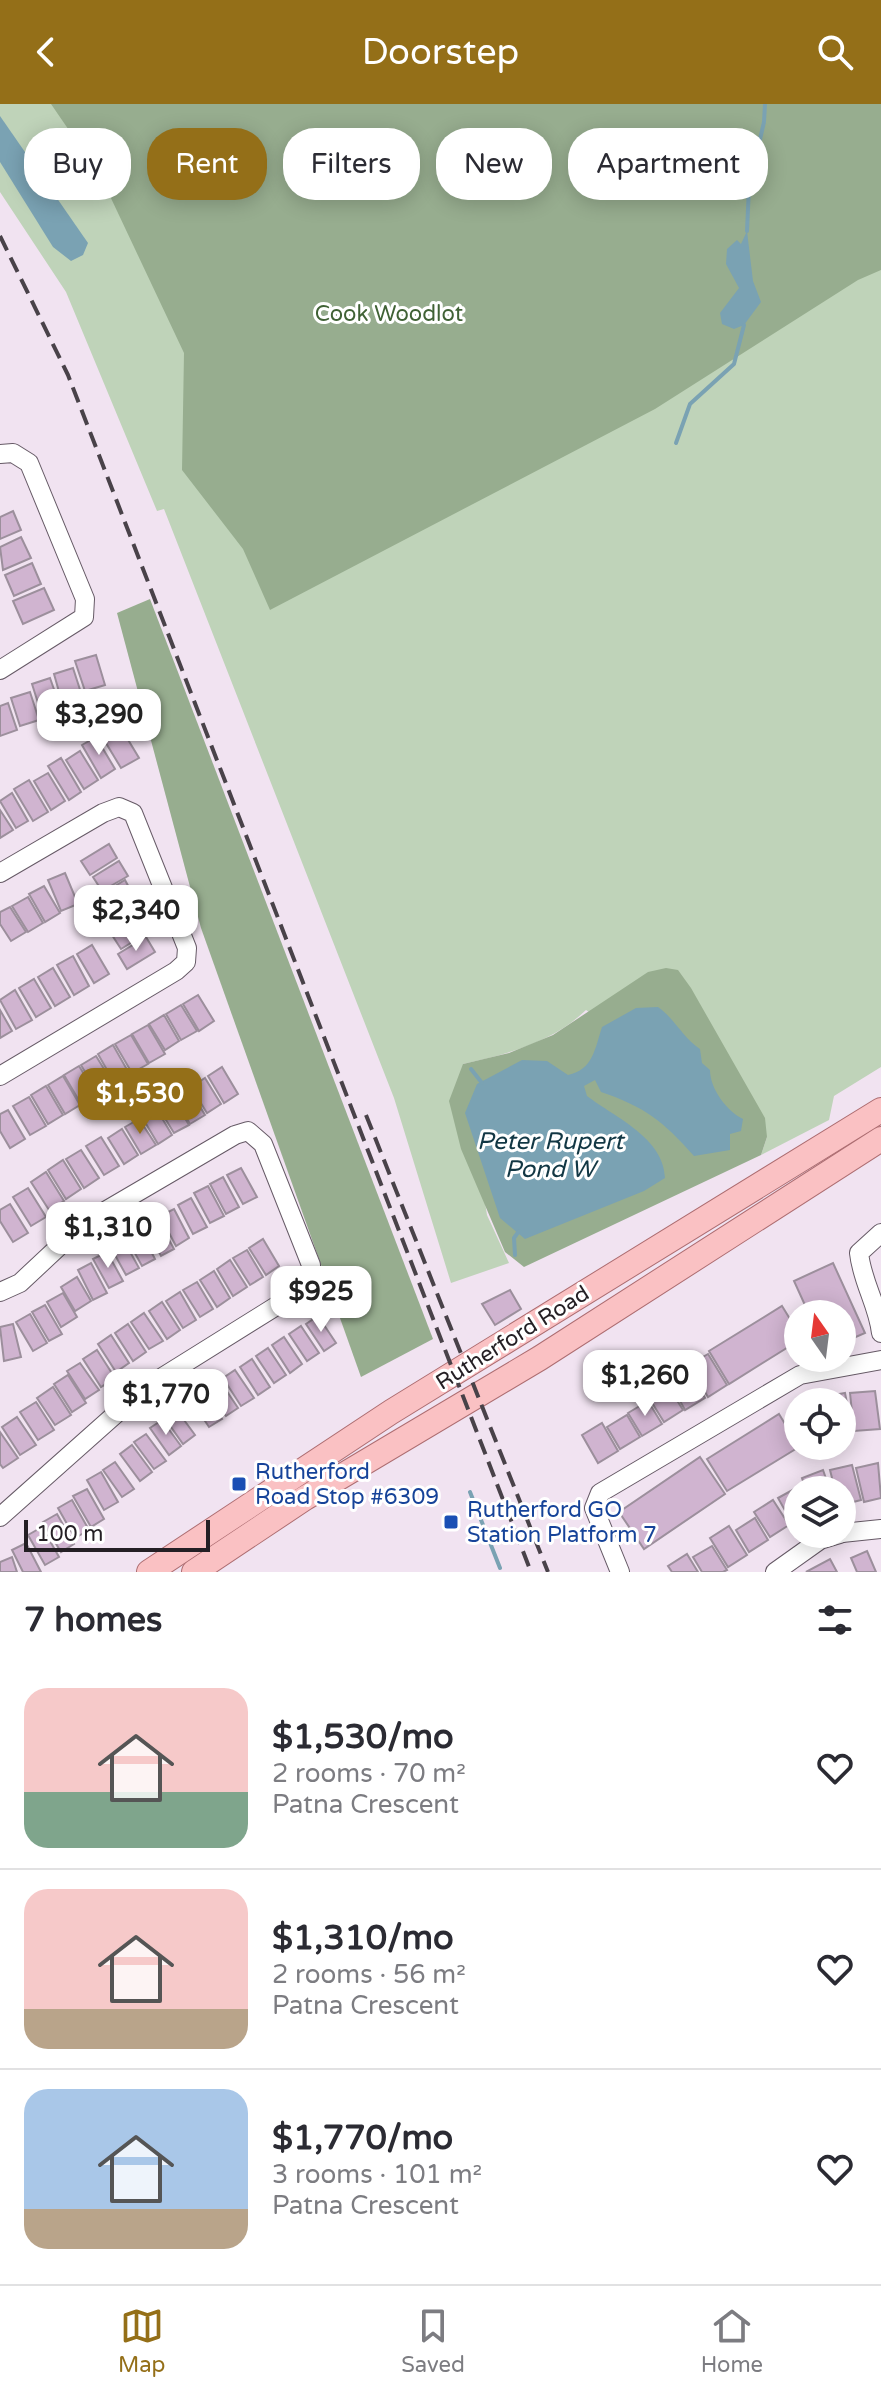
<!DOCTYPE html>
<html lang="en">
<head>
<meta charset="utf-8">
<style>
  body { margin:0; font-family:"Varela Round",sans-serif; background:#f7f7f7; color:#2b2b33; height:100vh; display:flex; flex-direction:column; font-size:30px; white-space:nowrap }
  * { box-sizing:border-box; margin:0 }
  p { font-size:26px; color:#7c7c81 }
  .icon { flex:none; width:44px; height:44px; fill:none; stroke:currentColor; stroke-width:2; stroke-linecap:round; stroke-linejoin:round }
  .map { position:relative; height:1468px; overflow:hidden }
  .panel { display:flex; flex-direction:column; background:#fff; flex:1 }
  .panel>* { flex:none }
  .guide { position:absolute; left:24px; top:24px; width:834px; height:72px; display:flex; gap:16px }
  .needle { width:52px; rotate:346deg }
  .tools { position:absolute; left:784px; top:1196px; display:grid; gap:16px }
  .tools a { display:grid; place-items:center; width:72px; height:72px; border-radius:50%; background:#fff; box-shadow:0 4px 20px #0003; font-size:40px }
  .scale { position:absolute; left:24px; bottom:20px; width:186px; box-sizing:border-box; padding-left:8px; border:4px solid #241f24; border-top:0; font-size:22px; line-height:28px; white-space:nowrap; color:#241f24; -webkit-text-stroke:6px #fff; paint-order:stroke }
  .price { position:absolute; translate:-50% -68px; padding:0 18px; border-radius:16px; background:#fff; color:#222; font-size:26px; line-height:52px; filter:drop-shadow(0 2px 4px #0008) }
  .price::after { content:''; position:absolute; left:50%; top:48px; width:24px; height:18px; margin-left:-12px; background:inherit; clip-path:polygon(0 0,100% 0,50% 100%) }
  .price.active { background:#946f18; color:#fff }
  ul { padding:0; list-style:none }
  li { display:flex; align-items:center; gap:24px; height:200px; padding:0 24px }
  li+li { border-top:2px solid #e1e1e2 }
  li span { display:grid; place-items:center; flex:none; width:224px; height:160px; border-radius:24px; color:#555 }
  li>.icon { margin-inline-start:auto }
  span .icon { width:96px; height:96px; fill:#fffc; stroke-width:1 }
  li b { font-size:34px }
  h2 { display:flex; justify-content:space-between; align-items:center; height:96px; padding:0 24px; font-size:34px }
  .chip { padding:0 28px; border-radius:32px; background:#fff; box-shadow:0 4px 20px #0003; font-size:28px; line-height:72px }
  .chip.active { background:#946f18; color:#fff }
  header { display:flex; justify-content:space-between; align-items:center; height:104px; padding:0 24px; background:#946f18; color:#fff; font-size:36px; font-weight:600 }
  .tabs { display:flex; justify-content:space-around; align-items:center; height:112px; border-top:2px solid #e1e1e2; background:#fff; font-size:22px; color:#7c7c81 }
  .tabs a { display:grid; justify-items:center; gap:4px }
  .tabs .active { color:#946f18 }
  .map>svg:first-child { display:block }
  .green { fill:#bfd3b9 }
  .forest { fill:#97ad8f }
  .water { fill:#7aa2b3 }
  .lines { fill:none; stroke-linecap:round; stroke-linejoin:round }
  .stream { stroke:#7aa2b3; stroke-width:4 }
  .building { fill:#d0b4d0; stroke:#9c8f9c; stroke-width:2 }
  .minor-casing { stroke:#665a66; stroke-width:20 }
  .major-casing { stroke:#ad6d71; stroke-width:26 }
  .minor { stroke:#fff; stroke-width:18 }
  .major { stroke:#fac1c3; stroke-width:24 }
  .rail { stroke:#494249; stroke-width:4; stroke-dasharray:16 8; stroke-linecap:butt }
  .transit-dot { fill:#1a4fb4; stroke:#fff; stroke-width:3 }
  .labels { text-anchor:middle; stroke-width:6; stroke-linejoin:round; paint-order:stroke }
  .park-label { font-size:22px; fill:#406235; stroke:#fff }
  .street-label { font-size:22px; fill:#241f24; stroke:#fff }
  .transit-label { font-size:22px; fill:#164399; stroke:#fff; text-anchor:start }
  .water-label { font-size:24px; font-style:italic; fill:#123744; stroke:#fff }
</style>
</head>
<body>
<header><svg class="icon" aria-label="back" viewBox="0 0 24 24"><path d="M15 5l-7 7 7 7"/></svg>Doorstep<svg class="icon" aria-label="search" viewBox="0 0 24 24"><circle cx="10" cy="10" r="6"/><path d="M15 15l6 6"/></svg></header>
<div class="map">
<svg width="881" height="1468" viewBox="0 0 881 1468">
  <rect width="100%" height="100%" fill="#f1e3f1"/>
  <path class="green" d="M 0,0 L 881,0 L 881,963 L 834,992 L 829,1016 L 761,1051 L 767,1033 L 586,906 C 552,939 507,950 463,960 L 487,1111 L 509,1159 L 451,1179 L 394,994 L 164,405 L 157,407 L 66,188 L 0,88 Z"/>
  <g class="forest">
    <polygon points="51,0 881,0 881,166 858,176 655,305 270,506 243,445 182,366 184,249 101,73"/>
    <polygon points="150,495 433,1235 361,1273 201,824 117,509"/>
    <polygon points="666,864 678,866 691,884 765,1014 767,1033 761,1051 524,1163 505,1148 461,1045 449,997 463,960 509,949 553,931 648,868"/>
  </g>
  <g class="water">
    <polygon points="0,12 88,139 83,151 71,157 53,143 0,58"/>
    <polygon points="747,127 753,177 761,198 744,221 734,225 722,220 720,209 739,184 726,160 727,145 737,136 741,140"/>
    <path d="M 658,903 C 675,915 683,934 700,945 L 702,959 L 710,966 C 710,985 727,1007 743,1015 L 741,1027 L 730,1030 L 730,1046 L 694,1052 C 663,1017 645,1003 601,988 L 595,976 L 584,982 L 587,992 C 616,1014 664,1034 665,1074 L 644,1087 L 525,1135 L 500,1114 L 465,1009 L 477,980 L 522,956 L 547,957 L 568,971 C 593,966 595,944 602,923 L 636,904 Z"/>
  </g>
  <g class="lines">
    <g class="stream">
      <polyline points="747,127 749,83 764,18 765,0"/>
      <polyline points="676,339 690,300 734,260 744,221"/>
      <polyline points="471,965 482,979"/>
      <polyline points="515,1151 514,1134 519,1127"/>
      <polyline points="470,1388 500,1464"/>
    </g>
  </g>
  <g class="building">
    <polygon points="13,407 21,426 0,435 0,413"/>
    <polygon points="21,433 31,454 3,466 0,443"/>
    <polygon points="32,459 41,480 14,492 5,471"/>
    <polygon points="44,484 54,506 23,520 13,497"/>
    <polygon points="96,551 105,581 85,587 75,557"/>
    <polygon points="73,564 83,595 63,602 54,570"/>
    <polygon points="50,574 63,611 44,618 32,580"/>
    <polygon points="30,588 39,616 20,622 11,594"/>
    <polygon points="8,599 17,626 0,632 0,602"/>
    <polygon points="121,624 139,654 121,664 103,634"/>
    <polygon points="96,633 115,665 101,674 82,641"/>
    <polygon points="80,647 98,676 84,685 66,656"/>
    <polygon points="61,654 81,688 69,696 48,662"/>
    <polygon points="48,669 65,697 51,706 34,677"/>
    <polygon points="29,676 48,708 33,717 14,685"/>
    <polygon points="12,689 28,717 16,724 0,697"/>
    <polygon points="0,706 13,726 0,734"/>
    <polygon points="109,740 117,754 90,771 81,757"/>
    <polygon points="119,757 128,772 102,787 93,773"/>
    <polygon points="65,769 78,800 61,807 48,776"/>
    <polygon points="125,776 133,791 106,808 97,793"/>
    <polygon points="44,782 60,809 45,818 29,790"/>
    <polygon points="28,793 43,819 28,828 12,802"/>
    <polygon points="130,796 139,811 113,827 104,812"/>
    <polygon points="10,803 26,828 11,837 0,820 0,808"/>
    <polygon points="138,815 147,829 121,845 112,831"/>
    <polygon points="146,833 155,848 127,865 118,850"/>
    <polygon points="92,841 109,870 94,879 77,850"/>
    <polygon points="73,852 89,882 74,891 57,861"/>
    <polygon points="53,864 70,893 55,902 38,873"/>
    <polygon points="34,875 51,904 36,913 19,884"/>
    <polygon points="15,886 32,916 16,925 0,896"/>
    <polygon points="198,891 214,917 199,927 183,900"/>
    <polygon points="181,901 197,927 181,936 166,910"/>
    <polygon points="0,906 12,927 0,934"/>
    <polygon points="164,911 179,937 165,946 149,920"/>
    <polygon points="148,921 165,950 149,959 132,930"/>
    <polygon points="131,931 148,960 132,969 115,940"/>
    <polygon points="113,941 130,971 115,980 98,950"/>
    <polygon points="96,952 114,981 98,990 81,961"/>
    <polygon points="79,962 97,991 81,1000 64,971"/>
    <polygon points="222,963 238,990 224,999 208,972"/>
    <polygon points="63,972 80,1001 65,1010 48,981"/>
    <polygon points="205,974 221,1000 207,1009 191,983"/>
    <polygon points="46,982 63,1011 48,1020 31,991"/>
    <polygon points="189,984 205,1011 190,1020 174,993"/>
    <polygon points="29,993 46,1022 30,1031 13,1002"/>
    <polygon points="173,994 189,1021 174,1029 158,1003"/>
    <polygon points="156,1004 172,1031 158,1040 142,1013"/>
    <polygon points="8,1006 25,1035 10,1044 0,1027 0,1010"/>
    <polygon points="139,1015 156,1041 141,1050 125,1023"/>
    <polygon points="122,1025 138,1051 124,1060 108,1034"/>
    <polygon points="101,1033 119,1062 104,1071 86,1042"/>
    <polygon points="81,1046 99,1074 84,1084 66,1055"/>
    <polygon points="63,1056 81,1085 66,1095 48,1066"/>
    <polygon points="241,1064 257,1093 243,1100 227,1071"/>
    <polygon points="46,1068 64,1097 49,1106 31,1078"/>
    <polygon points="223,1073 239,1103 226,1110 210,1080"/>
    <polygon points="208,1082 224,1112 210,1119 194,1089"/>
    <polygon points="28,1084 46,1113 31,1122 13,1093"/>
    <polygon points="191,1094 207,1123 193,1130 178,1101"/>
    <polygon points="10,1100 28,1129 13,1138 0,1117 0,1106"/>
    <polygon points="174,1105 189,1134 176,1142 160,1112"/>
    <polygon points="158,1115 174,1145 161,1152 145,1122"/>
    <polygon points="140,1126 155,1155 142,1162 126,1133"/>
    <polygon points="123,1135 139,1164 126,1171 110,1142"/>
    <polygon points="263,1135 279,1162 266,1171 249,1144"/>
    <polygon points="247,1146 263,1173 250,1181 233,1154"/>
    <polygon points="107,1148 123,1177 109,1184 93,1155"/>
    <polygon points="230,1156 247,1183 233,1192 217,1165"/>
    <polygon points="91,1159 107,1189 93,1196 78,1166"/>
    <polygon points="833,1159 865,1229 842,1239 842,1210 809,1210 794,1177"/>
    <polygon points="214,1167 230,1194 217,1203 200,1176"/>
    <polygon points="77,1173 91,1197 75,1207 61,1183"/>
    <polygon points="197,1178 213,1205 200,1213 183,1186"/>
    <polygon points="510,1186 521,1205 495,1221 482,1200"/>
    <polygon points="180,1188 196,1216 183,1224 166,1197"/>
    <polygon points="63,1189 77,1213 61,1223 47,1198"/>
    <polygon points="162,1198 180,1226 167,1235 149,1207"/>
    <polygon points="45,1201 62,1230 49,1237 32,1208"/>
    <polygon points="782,1202 798,1228 798,1237 729,1280 709,1247"/>
    <polygon points="144,1209 163,1237 149,1245 131,1218"/>
    <polygon points="30,1210 47,1239 33,1247 16,1218"/>
    <polygon points="318,1212 336,1239 324,1247 306,1220"/>
    <polygon points="13,1220 21,1253 4,1257 0,1223"/>
    <polygon points="128,1220 146,1248 133,1257 115,1229"/>
    <polygon points="301,1222 319,1249 307,1257 289,1230"/>
    <polygon points="111,1231 129,1259 116,1268 98,1240"/>
    <polygon points="284,1233 302,1260 290,1269 272,1241"/>
    <polygon points="268,1244 286,1271 274,1279 256,1252"/>
    <polygon points="97,1246 115,1274 101,1283 83,1255"/>
    <polygon points="708,1250 727,1281 708,1293 689,1261"/>
    <polygon points="252,1255 270,1283 258,1291 240,1263"/>
    <polygon points="80,1259 99,1286 85,1295 67,1267"/>
    <polygon points="687,1264 705,1294 685,1306 668,1275"/>
    <polygon points="235,1266 254,1294 241,1302 223,1274"/>
    <polygon points="68,1271 86,1299 72,1308 54,1280"/>
    <polygon points="220,1277 238,1304 226,1312 207,1285"/>
    <polygon points="665,1277 683,1306 664,1318 646,1289"/>
    <polygon points="53,1283 71,1311 55,1321 37,1294"/>
    <polygon points="875,1287 880,1325 854,1327 850,1289"/>
    <polygon points="203,1288 222,1315 209,1323 191,1296"/>
    <polygon points="845,1289 852,1325 842,1327 842,1298 824,1298 823,1293"/>
    <polygon points="648,1297 662,1320 642,1332 628,1309"/>
    <polygon points="36,1298 54,1326 38,1336 20,1308"/>
    <polygon points="176,1305 195,1331 183,1340 164,1313"/>
    <polygon points="779,1310 799,1343 727,1387 707,1355"/>
    <polygon points="627,1311 640,1333 620,1345 607,1323"/>
    <polygon points="17,1313 36,1341 20,1351 2,1323"/>
    <polygon points="162,1316 181,1342 169,1351 150,1324"/>
    <polygon points="602,1319 618,1347 598,1359 582,1331"/>
    <polygon points="0,1328 18,1354 3,1364 0,1360"/>
    <polygon points="146,1330 166,1357 154,1365 134,1338"/>
    <polygon points="132,1341 152,1368 140,1377 120,1350"/>
    <polygon points="700,1353 725,1390 644,1445 619,1408"/>
    <polygon points="115,1358 134,1385 122,1393 103,1366"/>
    <polygon points="878,1359 881,1394 864,1398 856,1364"/>
    <polygon points="852,1361 861,1396 842,1401 842,1386 835,1386 830,1366"/>
    <polygon points="823,1366 830,1386 806,1386 802,1374"/>
    <polygon points="101,1368 118,1398 104,1406 87,1376"/>
    <polygon points="798,1383 798,1416 792,1419 778,1394"/>
    <polygon points="87,1385 104,1415 91,1423 73,1392"/>
    <polygon points="72,1396 89,1426 75,1434 58,1404"/>
    <polygon points="773,1396 789,1421 770,1433 754,1408"/>
    <polygon points="57,1410 74,1440 61,1448 43,1418"/>
    <polygon points="755,1414 768,1436 749,1448 736,1426"/>
    <polygon points="729,1422 747,1451 728,1463 710,1434"/>
    <polygon points="42,1423 59,1453 45,1461 28,1431"/>
    <polygon points="26,1439 41,1468 23,1468 12,1446"/>
    <polygon points="712,1442 727,1466 723,1468 702,1468 693,1453"/>
    <polygon points="867,1447 876,1468 857,1468 851,1454"/>
    <polygon points="687,1450 698,1468 672,1468 668,1462"/>
    <polygon points="12,1453 17,1468 0,1468 0,1458"/>
    <polygon points="830,1455 837,1468 806,1468"/>
  </g>
  <g class="lines">
    <g class="minor-casing">
      <g id="minor">
        <polyline points="0,350 13,349 29,359 85,495 84,513 0,566"/>
        <polyline points="0,769 103,709 119,703 133,709 187,844 186,858 176,867 0,972"/>
        <path d="M 881,1129 L 859,1149 C 862,1178 878,1201 881,1229"/>
        <polyline points="0,1188 20,1179 83,1120 235,1031 248,1027 263,1040 311,1161 311,1174 302,1186 145,1284 0,1413"/>
        <polyline points="842,1429 881,1425"/>
        <polyline points="620,1468 594,1404 600,1389 800,1271 881,1256"/>
        <polyline points="775,1468 820,1436 840,1430"/>
      </g>
    </g>
    <g class="major-casing">
      <g id="major">
        <polyline points="149,1468 391,1308 881,1006"/>
        <polyline points="194,1468 305,1394 540,1254 881,1035"/>
      </g>
    </g>
    <use href="#minor" class="minor"/>
    <use href="#major" class="major"/>
    <g class="rail">
      <polyline points="0,132 68,271 531,1468"/>
      <polyline points="366,1011 548,1468"/>
    </g>
  </g>
  <g class="transit-dot">
    <rect x="231" y="1372" width="16" height="16" rx="4"/>
    <rect x="443" y="1410" width="16" height="16" rx="4"/>
  </g>
  <g class="labels">
    <g class="park-label">
      <text x="389" y="217">Cook Woodlot</text>
    </g>
    <g class="street-label">
      <text transform="translate(512 1233) rotate(-32)" y="8">Rutherford Road</text>
    </g>
    <g class="transit-label">
      <text x="255" y="1375">Rutherford<tspan x="255" dy="25">Road Stop #6309</tspan></text>
      <text x="467" y="1413">Rutherford GO<tspan x="467" dy="25">Station Platform 7</tspan></text>
    </g>
    <g class="water-label">
      <text x="550" y="1045">Peter Rupert<tspan x="550" dy="28">Pond W</tspan></text>
    </g>
  </g>
</svg>
<div class="tools">
<a><svg class="needle" viewBox="-14 -14 28 28"><path d="M0-13l5 13h-10z" fill="#e53935"/><path d="M0 13l5-13h-10z" fill="#7c7c81"/></svg></a>
<a><svg class="icon" aria-label="locate" viewBox="0 0 24 24"><circle cx="12" cy="12" r="6"/><path d="M12 2v4M12 18v4M2 12h4M18 12h4"/></svg></a>
<a><svg class="icon" aria-label="layers" viewBox="0 0 24 24"><path d="M12 4l9 5-9 5-9-5zM3 14l9 5 9-5"/></svg></a>
</div>
<div class="scale">100 m</div>
<b class="price" style="left:99px;top:653px">$3,290</b>
<b class="price" style="left:136px;top:849px">$2,340</b>
<b class="price active" style="left:140px;top:1032px">$1,530</b>
<b class="price" style="left:108px;top:1166px">$1,310</b>
<b class="price" style="left:321px;top:1230px">$925</b>
<b class="price" style="left:645px;top:1314px">$1,260</b>
<b class="price" style="left:166px;top:1333px">$1,770</b>
<div class="guide">
<a class="chip">Buy</a>
<a class="chip active">Rent</a>
<a class="chip">Filters</a>
<a class="chip">New</a>
<a class="chip">Apartment</a>
</div>
</div>
<section class="panel">
<h2>7 homes<svg class="icon" aria-label="filters" viewBox="0 0 24 24"><path d="M4 7h16M4 17h16"/><circle cx="9" cy="7" r="2"/><circle cx="15" cy="17" r="2"/></svg></h2>
<ul>
<li><span style="background:linear-gradient(#f6c9c9 65%,#7fa58c 0)"><svg class="icon" aria-label="home" viewBox="0 0 24 24"><path d="M3 11l9-7 9 7M6 9v11h12V9"/></svg></span><div><b>$1,530/mo</b><p>2 rooms · 70 m²</p><p>Patna Crescent</p></div><svg class="icon" aria-label="heart" viewBox="0 0 24 24"><path d="M12 20l-8-8c-3-5 5-10 8-4 3-6 11-1 8 4z"/></svg></li>
<li><span style="background:linear-gradient(#f6c9c9 75%,#b9a48a 0)"><svg class="icon" aria-label="home" viewBox="0 0 24 24"><path d="M3 11l9-7 9 7M6 9v11h12V9"/></svg></span><div><b>$1,310/mo</b><p>2 rooms · 56 m²</p><p>Patna Crescent</p></div><svg class="icon" aria-label="heart" viewBox="0 0 24 24"><path d="M12 20l-8-8c-3-5 5-10 8-4 3-6 11-1 8 4z"/></svg></li>
<li><span style="background:linear-gradient(#a9c7e8 75%,#b9a48a 0)"><svg class="icon" aria-label="home" viewBox="0 0 24 24"><path d="M3 11l9-7 9 7M6 9v11h12V9"/></svg></span><div><b>$1,770/mo</b><p>3 rooms · 101 m²</p><p>Patna Crescent</p></div><svg class="icon" aria-label="heart" viewBox="0 0 24 24"><path d="M12 20l-8-8c-3-5 5-10 8-4 3-6 11-1 8 4z"/></svg></li>
</ul>
</section>
<nav class="tabs">
<a class="active"><svg class="icon" aria-label="map" viewBox="0 0 24 24"><path d="M3 6l6-2 6 2 6-2v14l-6 2-6-2-6 2zM9 4v14M15 6v14"/></svg>Map</a>
<a><svg class="icon" aria-label="saved" viewBox="0 0 24 24"><path d="M7 4h10v16l-5-4-5 4z"/></svg>Saved</a>
<a><svg class="icon" aria-label="home" viewBox="0 0 24 24"><path d="M3 11l9-7 9 7M6 9v11h12V9"/></svg>Home</a>
</nav>
</body>
</html>
